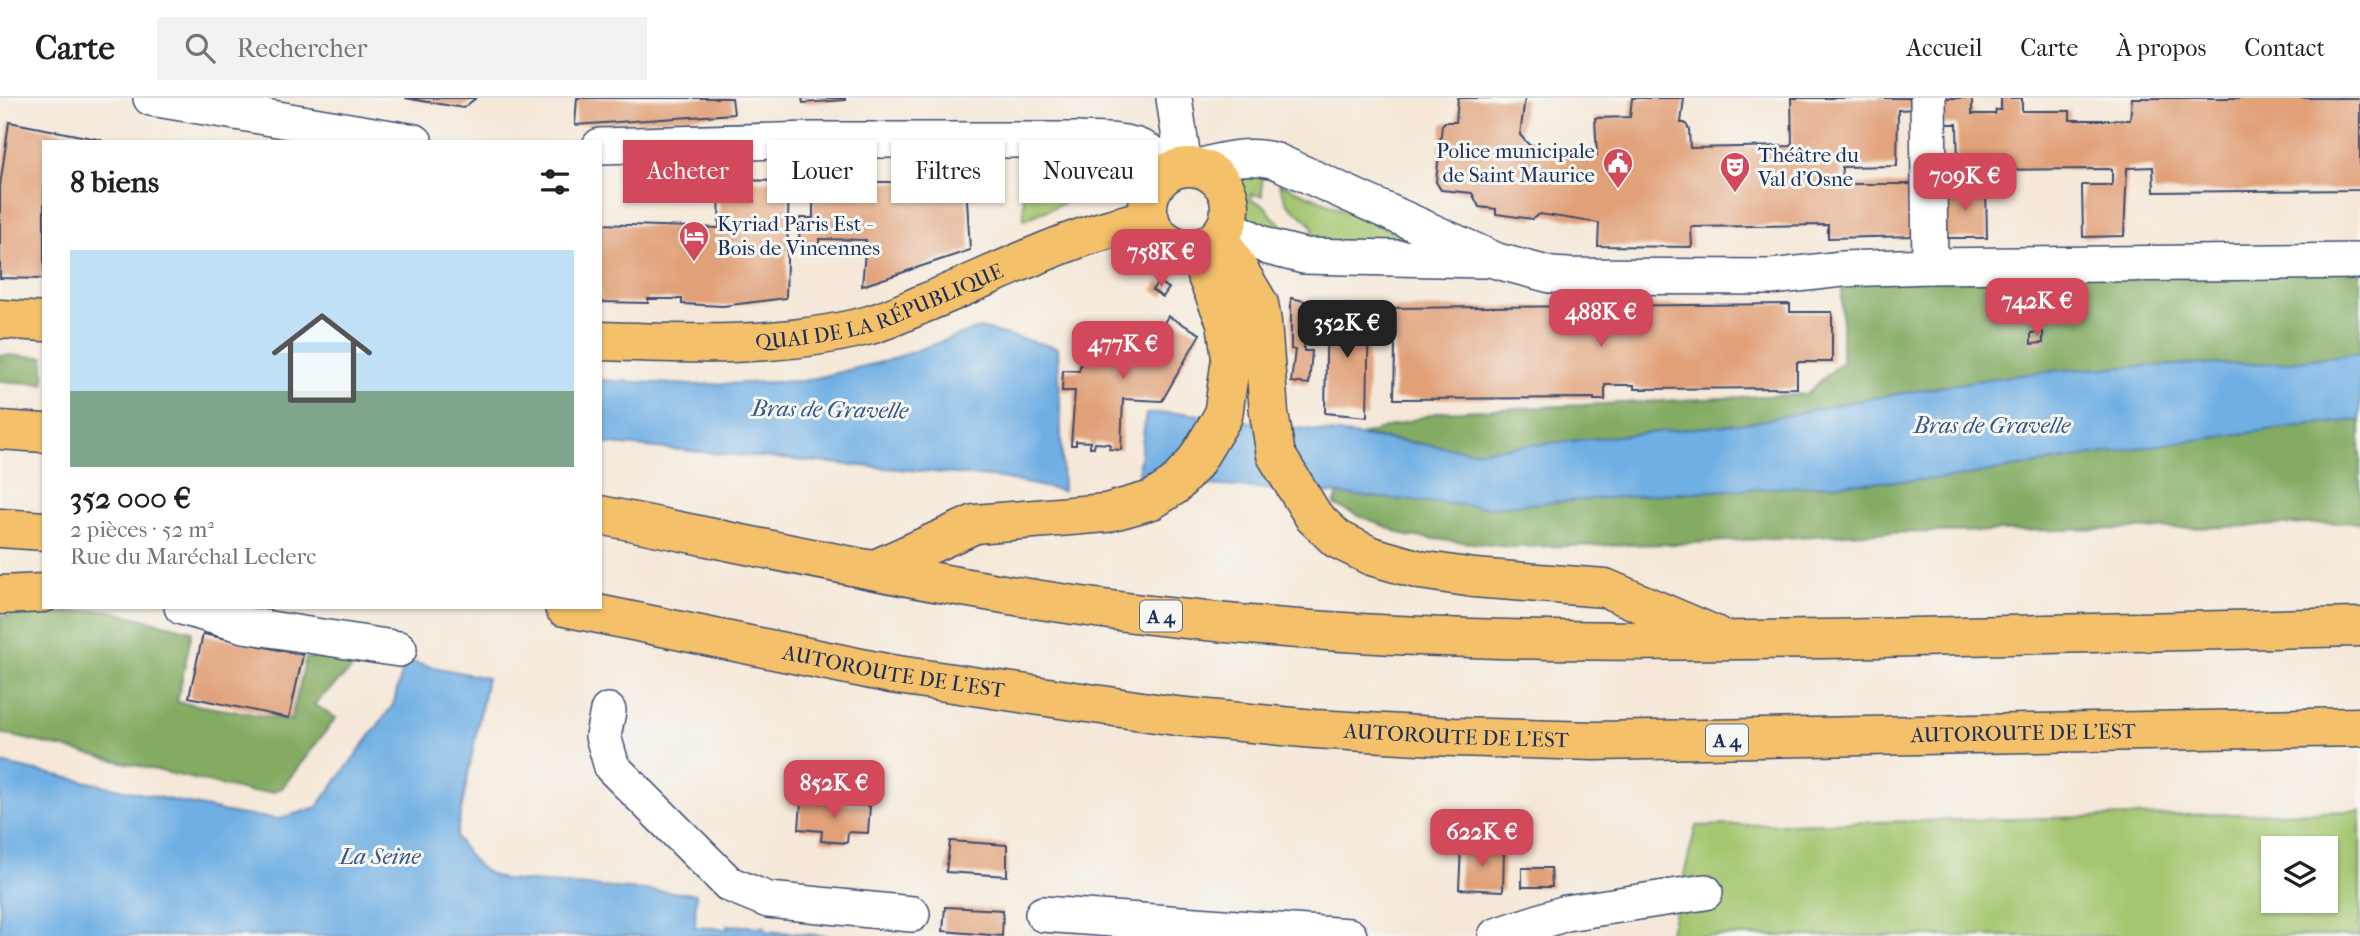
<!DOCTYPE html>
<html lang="fr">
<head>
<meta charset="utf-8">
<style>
  body { margin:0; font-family:"IM FELL French Canon",serif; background:#f2f2f2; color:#202124; height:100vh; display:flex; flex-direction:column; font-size:26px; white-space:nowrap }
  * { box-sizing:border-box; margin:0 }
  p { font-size:23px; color:#757577 }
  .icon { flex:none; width:38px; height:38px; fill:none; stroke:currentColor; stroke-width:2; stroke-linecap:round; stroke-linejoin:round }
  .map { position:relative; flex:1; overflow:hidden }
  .side { position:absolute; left:42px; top:42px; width:560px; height:469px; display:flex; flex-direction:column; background:#fff; border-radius:0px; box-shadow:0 2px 5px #0004 }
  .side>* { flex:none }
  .banner { position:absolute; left:623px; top:42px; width:665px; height:63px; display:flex; gap:14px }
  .controls { position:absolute; left:2261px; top:738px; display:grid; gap:14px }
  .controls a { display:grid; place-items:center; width:77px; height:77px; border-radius:0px; background:#fff; box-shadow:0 2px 5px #0004; font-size:35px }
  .price { position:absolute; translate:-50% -60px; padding:0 16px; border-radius:14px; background:#d1495b; color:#fff; font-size:23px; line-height:46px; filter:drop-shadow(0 2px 4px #0008) }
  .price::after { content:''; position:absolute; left:50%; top:42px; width:21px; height:16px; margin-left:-10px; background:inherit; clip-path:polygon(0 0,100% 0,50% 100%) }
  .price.selected { background:#222; color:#fff }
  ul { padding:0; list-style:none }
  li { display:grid; align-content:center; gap:14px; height:371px; padding:0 28px }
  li+li { border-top:2px solid #e0e0e0 }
  li span { display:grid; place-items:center; height:217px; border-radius:0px; color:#555 }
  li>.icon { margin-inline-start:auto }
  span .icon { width:126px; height:126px; fill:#fffc; stroke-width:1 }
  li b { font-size:30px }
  h2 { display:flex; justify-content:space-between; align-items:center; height:84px; padding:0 28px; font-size:30px }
  .chip { padding:0 24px; border-radius:0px; background:#fff; box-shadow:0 2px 5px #0004; font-size:24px; line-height:63px }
  .chip.selected { background:#d1495b; color:#fff }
  header { display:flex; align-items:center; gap:42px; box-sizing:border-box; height:98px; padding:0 35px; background:#fff; border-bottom:2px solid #e0e0e0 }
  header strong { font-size:33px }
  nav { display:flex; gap:38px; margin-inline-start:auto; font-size:24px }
  .search { width:490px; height:63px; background:#f2f2f2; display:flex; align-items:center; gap:18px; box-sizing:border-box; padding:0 24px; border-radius:0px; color:#757577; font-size:26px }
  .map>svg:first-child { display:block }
  .green { fill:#a4c66f; stroke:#607a66; stroke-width:2; fill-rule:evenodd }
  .forest { fill:#83ab62; stroke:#4f6d60; stroke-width:2 }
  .water { fill:#6fafe3; stroke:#456fa0; stroke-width:2 }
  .building { fill:#e1a078 }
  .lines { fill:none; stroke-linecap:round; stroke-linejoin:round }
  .minor-casing { stroke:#3c4b70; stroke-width:38 }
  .major-casing { stroke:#3c4b70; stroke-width:41 }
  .highway-casing { stroke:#3c4b70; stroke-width:41 }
  .minor { stroke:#fff; stroke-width:35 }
  .major { stroke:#f4c16a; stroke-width:38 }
  .highway { stroke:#f4c16a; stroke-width:38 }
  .labels { text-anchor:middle; stroke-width:6; stroke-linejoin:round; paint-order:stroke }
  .shield { fill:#f6f6f2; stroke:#5d6b8a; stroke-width:2 }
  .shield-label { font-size:19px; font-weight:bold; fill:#1b2f5e }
  .poi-label { font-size:21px; fill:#1b2f5e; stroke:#f6f6f2; text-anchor:start }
  .street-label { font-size:21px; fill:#1b2f5e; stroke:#f6f6f2 }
  .water-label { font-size:23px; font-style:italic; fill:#345586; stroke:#f6f6f2 }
</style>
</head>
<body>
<header>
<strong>Carte</strong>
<div class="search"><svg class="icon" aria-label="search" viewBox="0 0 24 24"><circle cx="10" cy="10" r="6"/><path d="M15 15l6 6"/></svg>Rechercher</div>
<nav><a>Accueil</a><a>Carte</a><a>À propos</a><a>Contact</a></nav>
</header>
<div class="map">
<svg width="2360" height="838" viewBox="0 0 2360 838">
  <rect width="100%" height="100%" fill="#f6f6f2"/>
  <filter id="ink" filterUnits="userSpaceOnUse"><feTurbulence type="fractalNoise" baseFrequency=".0143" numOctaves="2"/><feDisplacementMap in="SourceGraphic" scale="14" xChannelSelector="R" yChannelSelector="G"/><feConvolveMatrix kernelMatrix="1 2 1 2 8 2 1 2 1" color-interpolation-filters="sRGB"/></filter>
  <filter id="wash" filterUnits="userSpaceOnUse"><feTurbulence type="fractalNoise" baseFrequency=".00686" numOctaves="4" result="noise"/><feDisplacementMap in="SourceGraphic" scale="28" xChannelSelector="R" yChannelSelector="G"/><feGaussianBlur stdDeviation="1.57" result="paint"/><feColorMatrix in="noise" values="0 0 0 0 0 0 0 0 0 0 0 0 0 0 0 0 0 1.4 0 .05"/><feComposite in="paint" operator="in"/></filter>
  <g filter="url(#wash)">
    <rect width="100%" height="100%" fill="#f5e8d8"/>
    <g class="green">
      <path d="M 1085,54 L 1140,65 C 1141,84 1109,96 1095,105 L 1084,59 Z"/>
      <polygon points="1071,73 1078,99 1024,122 1023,74"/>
      <path d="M 1254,75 L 1262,77 L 1262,98 L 1252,96 L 1251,102 L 1265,108 L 1273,119 L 1296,139 C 1285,140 1254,127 1246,118 C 1231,104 1235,80 1254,75 Z"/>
      <polygon points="1279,85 1408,139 1413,146 1315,144 1312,127 1287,105"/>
      <path d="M 2360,713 L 2360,838 L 1669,838 L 1696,728 ZM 2273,751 L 2326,751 L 2326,803 L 2273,803 Z"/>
    </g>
    <g class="forest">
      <polygon points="1842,171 2360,171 2360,255 2282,265 2176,267 2062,272 1988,281 1856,303 1755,324 1473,353 1361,337 1440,314 1806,296 1842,264"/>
      <polygon points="0,257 44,259 44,286 0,283"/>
      <polygon points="2360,322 2360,424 2195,430 1866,435 1675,446 1510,449 1407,438 1334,407 1338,396 1486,409 1674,395 1951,380 2135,350 2313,326"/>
      <polygon points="107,512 192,533 177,604 291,622 306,560 365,559 314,606 336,620 282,690 273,694 249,694 0,635 0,518"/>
    </g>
    <g class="water">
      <polygon points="980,230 1058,250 1063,393 1001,380 600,345 600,282 692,287 803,283 886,263"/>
      <polygon points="2360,255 2360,322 2313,326 2135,350 1951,380 1674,395 1486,409 1338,396 1137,382 1146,316 1183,315 1474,353 1755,324 1856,303 1988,281 2062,272 2176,267 2282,265"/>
      <path d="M 405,563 L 487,580 L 456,739 C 471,761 478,774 505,782 L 696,796 L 695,829 L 728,831 L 727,827 L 765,829 L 766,833 L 831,838 L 0,838 L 0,665 L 236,716 L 279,721 L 317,709 L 393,607 Z"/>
    </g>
    <g id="blocks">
      <g class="building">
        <polygon points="405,0 476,0 463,10"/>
        <polygon points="577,0 732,0 734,16 575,27"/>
        <polygon points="802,0 845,0 845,2 803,5"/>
        <polygon points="1458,0 1525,0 1520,37 1529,47 1562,51 1567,57 1575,58 1597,58 1595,20 1630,19 1632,0 1684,0 1681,25 1685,25 1689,31 1690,50 1792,48 1791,0 1916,0 1916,11 1898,12 1897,68 1842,69 1841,86 1917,86 1916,138 1828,140 1828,127 1691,129 1692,149 1598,148 1599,125 1540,116 1532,121 1496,116 1496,111 1479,109 1472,95 1441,92 1436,84 1442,27 1445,24 1456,24"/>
        <polygon points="1942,0 1972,0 1972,16 1995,16 1996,12 2001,12 2001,0 2022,0 2022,13 2070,13 2070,22 2130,22 2132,0 2360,0 2360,92 2154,94 2153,69 2127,70 2124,138 2083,139 2082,87 2112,87 2112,71 1958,72 1957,26 1943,26"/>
        <polygon points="9,24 102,42 44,44 44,181 0,180 0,88"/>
        <polygon points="720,82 789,83 786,200 723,208 682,206 682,201 648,201 648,205 600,204 600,126 719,130"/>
        <polygon points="803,83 966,85 970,152 862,188 866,142 819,141 819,147 799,146 800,120 813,120 813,98 806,98 803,94"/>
        <polygon points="1943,89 1986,89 1987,140 1943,140"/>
        <polygon points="1158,184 1169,190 1163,199 1152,192"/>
        <polygon points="1291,200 1305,203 1304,253 1312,253 1309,286 1291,284 1295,252 1291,251"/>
        <polygon points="1327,205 1369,208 1367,319 1325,315"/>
        <polygon points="1790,206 1790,214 1832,214 1832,264 1797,264 1797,290 1634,291 1634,287 1605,287 1605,302 1594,302 1594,300 1394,301 1395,248 1394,245 1391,245 1392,218 1394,218 1393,210"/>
        <polygon points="1168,218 1200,236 1162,303 1123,301 1121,352 1109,351 1110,346 1095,345 1094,349 1090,349 1090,344 1076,343 1076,347 1071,347 1075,293 1062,293 1063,272 1079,273 1088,237 1147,254"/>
        <polygon points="2043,234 2043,245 2031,246 2031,235"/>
        <polygon points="203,536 303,557 289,620 189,599"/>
        <polygon points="790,694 801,695 801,700 790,699"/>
        <polygon points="801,703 870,708 868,735 848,734 847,745 821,743 822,733 799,731"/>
        <polygon points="950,743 1007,747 1007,778 946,774"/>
        <polygon points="1461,749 1504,751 1503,793 1459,791"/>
        <polygon points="1522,770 1551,770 1552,789 1522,789"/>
        <polygon points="945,809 1003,812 1002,838 943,833"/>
      </g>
    </g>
  </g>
  <g filter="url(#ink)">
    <use href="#blocks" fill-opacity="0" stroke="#3c4b70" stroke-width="2"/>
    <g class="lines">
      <g class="minor-casing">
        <g id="minor">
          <polyline points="151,0 415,44"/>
          <polyline points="1174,0 1184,69"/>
          <polyline points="1928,0 1930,168"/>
          <path d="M 600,48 L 812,42 L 1077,42 C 1123,44 1138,40 1174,72"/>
          <path d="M 1195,70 C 1221,62 1249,55 1276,63 L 1497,163 L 1551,177 L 1568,178 L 1771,179 L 1842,171 L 1930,168 L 2360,163"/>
          <polyline points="1227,128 1268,149 1304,158 1483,162"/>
          <polyline points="182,509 244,527 399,551"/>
          <polyline points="608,613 603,638 612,669 729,786 768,802 912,816"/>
          <polyline points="1043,816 1349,838"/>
          <polyline points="1496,838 1566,815 1705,794"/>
        </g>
      </g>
      <g class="major-casing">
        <g id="major">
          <circle cx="1189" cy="110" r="41"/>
          <polyline points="0,221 44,224"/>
          <path id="s1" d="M 600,243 C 688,246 779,250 866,228 C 886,223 906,213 925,205 C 999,175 1071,136 1150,121"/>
        </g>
      </g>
      <g class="highway-casing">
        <g id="highway">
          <polyline points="1219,139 1259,206 1262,224 1269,315 1276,357 1314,419 1337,441 1371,458 1420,472 1474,480 1605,490 1715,537"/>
          <polyline points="0,332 44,335"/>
          <path d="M 600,417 C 795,456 989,501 1187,521 C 1429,547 1672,545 1915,539 C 2064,536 2212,532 2360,529"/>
          <polyline points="0,430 44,433"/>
          <polyline points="873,472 975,426 1106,415 1152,402 1174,388 1194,366 1223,318 1231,260 1226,224 1195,150"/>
          <polyline points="0,497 44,495"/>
          <path id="s2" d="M 564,509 L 891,576 L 1176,618 L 1315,631 L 1454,639 L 1594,643 L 2360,629"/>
        </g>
      </g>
      <use href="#minor" class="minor"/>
      <use href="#major" class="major"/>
      <use href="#highway" class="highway"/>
    </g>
  </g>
  <defs>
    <g id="civic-pin" transform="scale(1.575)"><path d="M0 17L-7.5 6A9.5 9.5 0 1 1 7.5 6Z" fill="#d1495b" stroke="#f6f6f2"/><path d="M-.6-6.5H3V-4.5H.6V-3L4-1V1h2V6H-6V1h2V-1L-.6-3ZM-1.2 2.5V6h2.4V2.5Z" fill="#fff"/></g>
    <g id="theatre-pin" transform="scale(1.575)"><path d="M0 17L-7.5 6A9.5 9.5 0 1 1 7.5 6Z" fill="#d1495b" stroke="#f6f6f2"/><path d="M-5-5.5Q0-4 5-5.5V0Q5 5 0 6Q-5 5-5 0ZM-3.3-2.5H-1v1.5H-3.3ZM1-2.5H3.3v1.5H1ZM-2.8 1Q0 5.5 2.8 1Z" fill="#fff"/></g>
    <g id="hotel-pin" transform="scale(1.575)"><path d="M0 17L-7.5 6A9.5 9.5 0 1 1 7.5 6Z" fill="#d1495b" stroke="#f6f6f2"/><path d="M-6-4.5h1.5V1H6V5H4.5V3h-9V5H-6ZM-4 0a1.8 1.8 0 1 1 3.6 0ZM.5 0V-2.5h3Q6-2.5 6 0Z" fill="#fff"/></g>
  </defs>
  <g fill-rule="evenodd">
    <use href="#civic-pin" x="1618" y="65"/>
    <use href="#theatre-pin" x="1735" y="69"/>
    <use href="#hotel-pin" x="694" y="138"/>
  </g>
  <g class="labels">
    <g class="shield">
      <rect x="1140" y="502.5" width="42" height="31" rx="5"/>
      <rect x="1706" y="626.5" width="42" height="31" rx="5"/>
    </g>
    <g class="shield-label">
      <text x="1161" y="525">A 4</text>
      <text x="1727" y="649">A 4</text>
    </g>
    <g class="poi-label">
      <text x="1595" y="60" text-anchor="end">Police municipale<tspan x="1595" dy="24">de Saint Maurice</tspan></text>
      <text x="1758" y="64">Théâtre du<tspan x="1758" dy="24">Val d’Osne</tspan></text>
      <text x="717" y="133">Kyriad Paris Est -<tspan x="717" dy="24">Bois de Vincennes</tspan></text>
    </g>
    <g class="street-label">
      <text dy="7" stroke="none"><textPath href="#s1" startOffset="285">QUAI DE LA RÉPUBLIQUE</textPath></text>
      <text dy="7" stroke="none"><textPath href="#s2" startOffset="336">AUTOROUTE DE L’EST</textPath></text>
      <text dy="7" stroke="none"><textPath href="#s2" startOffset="1470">AUTOROUTE DE L’EST</textPath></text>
      <text dy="7" stroke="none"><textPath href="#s2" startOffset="903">AUTOROUTE DE L’EST</textPath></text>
    </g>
    <g class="water-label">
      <text transform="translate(830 311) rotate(1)" y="8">Bras de Gravelle</text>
      <text x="1992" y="335">Bras de Gravelle</text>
      <text x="380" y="766">La Seine</text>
    </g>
  </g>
</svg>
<div class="controls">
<a><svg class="icon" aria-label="layers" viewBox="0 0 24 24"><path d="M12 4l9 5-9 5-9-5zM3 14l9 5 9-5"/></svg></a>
</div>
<b class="price" style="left:1965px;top:115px">709K €</b>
<b class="price" style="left:1161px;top:191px">758K €</b>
<b class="price" style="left:2037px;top:240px">742K €</b>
<b class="price" style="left:1601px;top:251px">488K €</b>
<b class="price selected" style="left:1347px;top:262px">352K €</b>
<b class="price" style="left:1123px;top:283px">477K €</b>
<b class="price" style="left:834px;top:722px">852K €</b>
<b class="price" style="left:1482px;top:771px">622K €</b>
<div class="banner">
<a class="chip selected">Acheter</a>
<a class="chip">Louer</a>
<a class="chip">Filtres</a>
<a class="chip">Nouveau</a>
</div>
<section class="side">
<h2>8 biens<svg class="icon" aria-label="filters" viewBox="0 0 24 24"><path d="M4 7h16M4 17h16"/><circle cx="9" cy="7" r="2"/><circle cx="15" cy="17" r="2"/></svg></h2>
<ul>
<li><span style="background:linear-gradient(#bfe0f5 65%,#7fa58c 0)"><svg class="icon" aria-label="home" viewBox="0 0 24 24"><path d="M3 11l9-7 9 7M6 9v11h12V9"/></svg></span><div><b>352 000 €</b><p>2 pièces · 52 m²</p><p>Rue du Maréchal Leclerc</p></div></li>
</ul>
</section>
</div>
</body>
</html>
